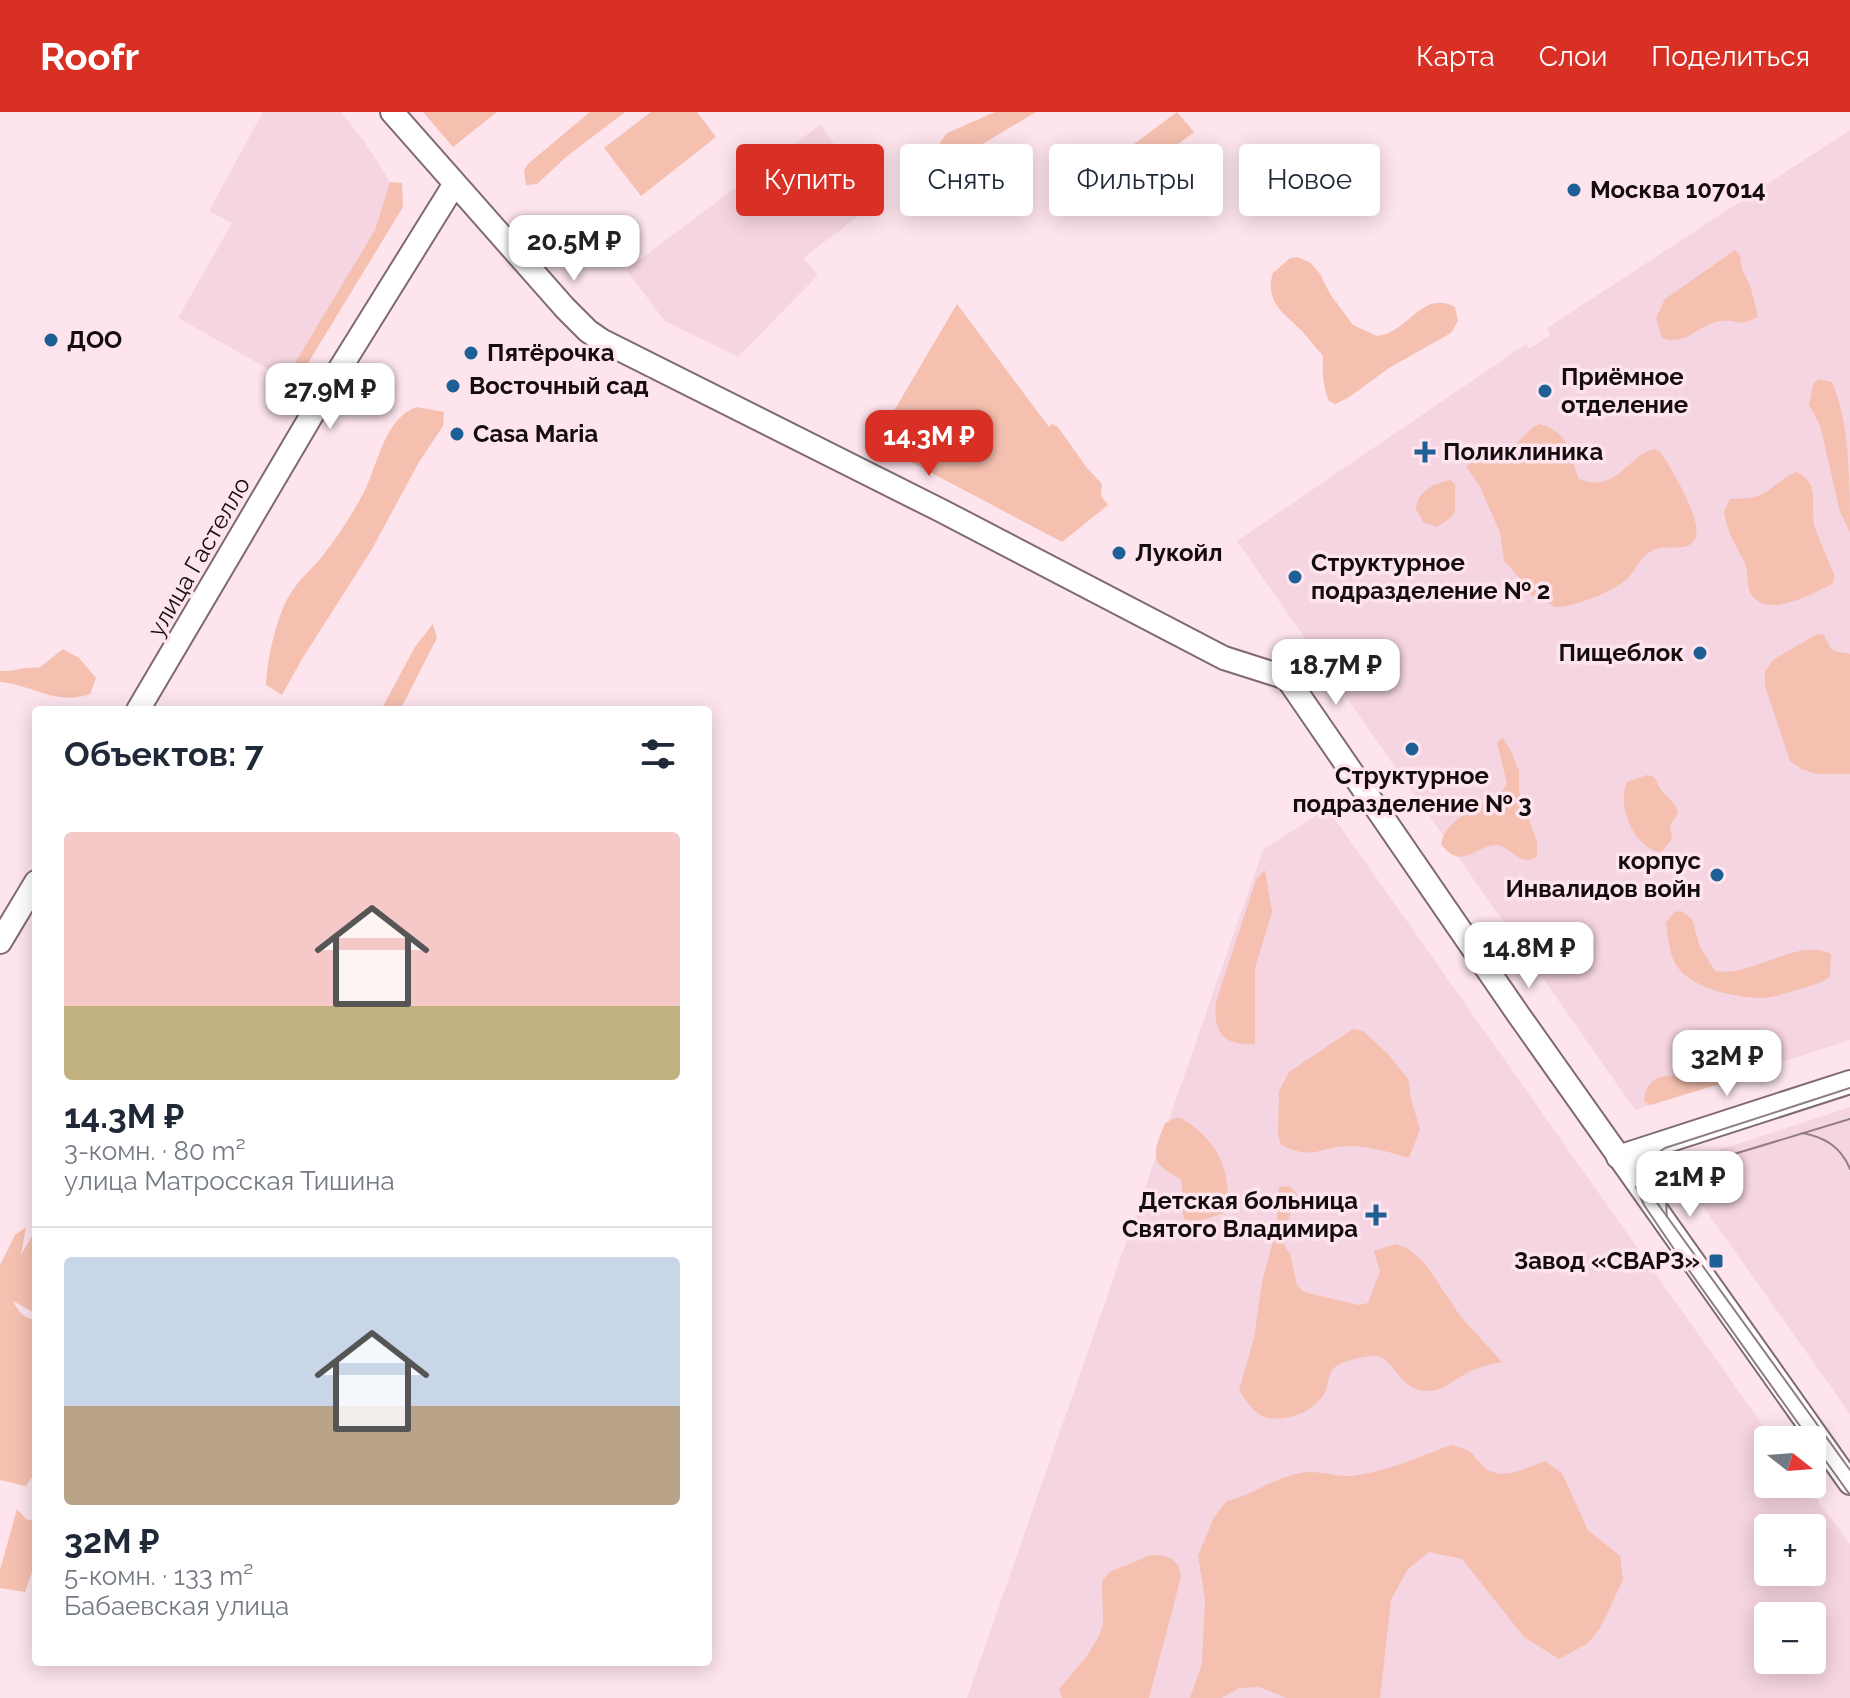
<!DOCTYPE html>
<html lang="ru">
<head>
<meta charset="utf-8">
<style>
  body { margin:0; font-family:Raleway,sans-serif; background:#f2f2f3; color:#1f2937; height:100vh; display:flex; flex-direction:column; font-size:30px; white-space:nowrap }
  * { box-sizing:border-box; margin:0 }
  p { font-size:26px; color:#747a83 }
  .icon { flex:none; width:44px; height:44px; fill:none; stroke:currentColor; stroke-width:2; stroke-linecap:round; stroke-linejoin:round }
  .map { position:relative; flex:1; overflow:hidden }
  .drawer { position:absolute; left:32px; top:594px; width:680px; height:960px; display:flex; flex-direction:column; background:#fff; border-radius:8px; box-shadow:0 4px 20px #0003 }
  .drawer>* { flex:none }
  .hud { position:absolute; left:736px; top:32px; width:760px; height:72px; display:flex; gap:16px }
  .needle { width:52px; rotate:107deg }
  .buttons { position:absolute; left:1754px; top:1314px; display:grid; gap:16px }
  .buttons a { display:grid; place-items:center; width:72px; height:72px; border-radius:8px; background:#fff; box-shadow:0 4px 20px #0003; font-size:40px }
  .price { position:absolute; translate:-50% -68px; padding:0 18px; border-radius:16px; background:#fff; color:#222; font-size:26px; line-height:52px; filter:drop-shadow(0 2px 4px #0008) }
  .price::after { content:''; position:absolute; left:50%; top:48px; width:24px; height:18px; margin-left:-12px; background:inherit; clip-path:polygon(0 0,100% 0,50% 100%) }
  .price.active { background:#d93025; color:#fff }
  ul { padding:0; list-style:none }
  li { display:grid; align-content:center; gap:16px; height:424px; padding:0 32px }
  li+li { border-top:2px solid #e0e1e3 }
  li span { display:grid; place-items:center; height:248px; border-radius:8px; color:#555 }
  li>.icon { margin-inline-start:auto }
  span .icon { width:144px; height:144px; fill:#fffc; stroke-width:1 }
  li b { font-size:34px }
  h2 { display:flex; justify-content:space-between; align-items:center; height:96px; padding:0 32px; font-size:34px }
  .chip { padding:0 28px; border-radius:8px; background:#fff; box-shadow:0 4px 20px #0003; font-size:28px; line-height:72px }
  .chip.active { background:#d93025; color:#fff }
  header { display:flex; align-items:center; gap:48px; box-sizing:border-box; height:112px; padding:0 40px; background:#d93025; color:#fff }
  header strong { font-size:38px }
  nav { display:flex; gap:44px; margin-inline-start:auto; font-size:28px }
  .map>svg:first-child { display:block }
  .built { fill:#f5d5e1; fill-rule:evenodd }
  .green { fill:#f5c0b0 }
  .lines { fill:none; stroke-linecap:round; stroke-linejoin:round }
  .minor-casing { stroke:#806a72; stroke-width:26 }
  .minor { stroke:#fff; stroke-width:22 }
  .tram { stroke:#8f7e84; stroke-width:2 }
  .poi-dot { fill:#1e5f95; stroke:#fde4ed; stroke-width:3 }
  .labels { text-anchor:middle; stroke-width:7; stroke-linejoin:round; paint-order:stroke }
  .poi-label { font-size:24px; font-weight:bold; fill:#140c0f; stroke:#fde4ed; text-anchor:start }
  .street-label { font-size:24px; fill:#140c0f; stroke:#fde4ed }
</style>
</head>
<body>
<header>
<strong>Roofr</strong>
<nav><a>Карта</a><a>Слои</a><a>Поделиться</a></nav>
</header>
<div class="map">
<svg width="1850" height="1586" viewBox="0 0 1850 1586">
  <rect width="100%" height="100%" fill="#fde4ed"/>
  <g class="built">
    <polygon points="263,0 341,0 364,29 390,70 375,118 286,267 178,206 232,111 209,99"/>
    <polygon points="820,13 877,90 803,146 818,163 738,245 665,209 626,158"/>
    <polygon points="1850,18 1850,928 1635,998 1237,429 1526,232 1529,237 1550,223 1547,216"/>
    <path d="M 1327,696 L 1773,1328 L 1768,1328 L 1768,1372 L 1805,1372 L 1850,1432 L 1850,1586 L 967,1586 L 1263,738 ZM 1768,1416 L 1812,1416 L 1812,1460 L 1768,1460 ZM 1768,1504 L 1812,1504 L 1812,1548 L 1768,1548 Z"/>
    <polygon points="1850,995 1850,1302 1695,1083 1699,1075 1689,1048"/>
  </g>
  <g class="green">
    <polygon points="423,0 497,0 453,35"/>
    <polygon points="590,0 625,0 566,45 537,72 526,73 524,58 528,52"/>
    <polygon points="651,0 697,0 716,25 641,84 604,36"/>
    <path d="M 995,0 L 1036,0 L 979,34 C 971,45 977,56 982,68 L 978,74 L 971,76 C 954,70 941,49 939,32 L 947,21 Z"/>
    <polygon points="1177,0 1194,20 1126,71 1110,50"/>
    <polygon points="390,70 402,71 403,95 305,256 295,251 375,118"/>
    <path d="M 1735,138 L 1740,143 L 1742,157 L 1751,176 L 1758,205 C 1735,216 1741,207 1721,209 C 1700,211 1686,235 1662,226 L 1656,206 L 1665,187 Z"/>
    <path d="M 1297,145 L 1311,151 L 1320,162 L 1330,182 L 1353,213 L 1377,224 C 1408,221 1422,177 1455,195 L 1458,209 L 1451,221 L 1389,256 L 1348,286 L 1335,292 L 1329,289 C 1323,275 1322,260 1323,244 C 1316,236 1309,227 1302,219 C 1284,201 1264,190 1273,161 L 1290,146 Z"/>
    <polygon points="957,192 1049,315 1052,312 1058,315 1087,356 1102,372 1101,384 1108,393 1062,430 875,331"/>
    <path d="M 1818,267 L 1832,270 C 1850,311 1850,372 1850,420 L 1840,400 L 1820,313 L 1809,293 L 1813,272 Z"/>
    <path d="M 417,295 L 444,300 L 443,314 L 419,350 L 372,437 L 302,547 L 282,583 L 266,573 C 267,548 276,506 289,484 C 298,468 313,456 324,442 C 339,423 353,401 364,380 C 378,352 385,305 417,295 Z"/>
    <path d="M 1540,312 C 1574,324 1567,340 1579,367 C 1616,382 1626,345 1654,337 L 1660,340 C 1671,355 1701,406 1696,424 C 1691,443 1665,431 1653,438 C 1641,443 1637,456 1629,465 C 1617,478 1573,496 1556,495 L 1531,483 L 1523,470 L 1504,449 L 1500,420 L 1479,373 L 1466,355 C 1475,347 1480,337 1493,336 C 1495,335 1506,336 1507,336 C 1521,332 1527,316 1540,312 Z"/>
    <path d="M 1796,360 C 1822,370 1809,396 1815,416 C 1821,432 1828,448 1835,464 L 1832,472 C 1814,481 1766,508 1751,482 C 1746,473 1749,461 1745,451 C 1736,433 1726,419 1724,399 L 1730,387 C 1773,387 1765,375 1796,360 Z"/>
    <path d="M 1451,368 C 1458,377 1455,370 1455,381 C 1455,402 1458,403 1436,415 L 1423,410 L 1416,397 C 1417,379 1435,371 1451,368 Z"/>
    <polygon points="433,512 437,526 400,598 381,598 415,535"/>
    <path d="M 1817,522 L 1824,523 C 1833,542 1831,538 1850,542 L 1850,662 L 1816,662 L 1802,657 L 1790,649 L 1765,574 L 1765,560 L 1773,548 Z"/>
    <path d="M 63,537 L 79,546 L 96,566 L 90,582 C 55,594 34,573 0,570 L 0,559 C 14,560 25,554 39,556 Z"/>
    <path d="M 1503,626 L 1511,639 L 1519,659 L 1519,680 L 1537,730 L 1537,745 C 1520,755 1513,737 1498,733 C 1474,733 1462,760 1441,732 C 1447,700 1498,690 1507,672 L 1497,630 Z"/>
    <path d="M 1647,663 L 1654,665 L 1661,678 L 1676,694 L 1678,701 L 1670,713 L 1672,727 L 1661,740 C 1635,738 1616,693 1627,670 Z"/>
    <path d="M 1265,758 L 1272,800 L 1255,856 L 1255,932 C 1223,934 1213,920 1216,890 L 1256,768 Z"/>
    <path d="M 1681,799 L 1692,807 L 1700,835 L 1715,859 C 1751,866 1798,825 1831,842 L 1830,864 C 1823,871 1813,873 1803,876 C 1789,880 1775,886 1761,886 C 1734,885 1691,877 1676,853 C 1669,842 1668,824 1666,811 L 1674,800 Z"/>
    <path d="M 1353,917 L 1363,919 L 1388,942 L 1408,967 L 1411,987 L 1420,1017 L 1409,1046 C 1389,1040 1369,1034 1348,1034 C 1317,1035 1315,1049 1281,1033 L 1278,1022 L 1279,979 L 1289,960 Z"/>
    <path d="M 1747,935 C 1756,937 1759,941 1760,949 L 1751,961 L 1745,964 L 1651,993 L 1644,989 C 1647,946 1701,972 1712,965 C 1729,954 1718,938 1747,935 Z"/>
    <path d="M 1178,1005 C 1215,1023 1234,1060 1226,1100 L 1198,1110 L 1184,1107 C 1180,1093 1184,1081 1181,1067 C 1148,1051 1153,1041 1165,1011 Z"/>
    <path d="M 1290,1074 L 1297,1082 L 1283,1123 L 1284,1133 L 1290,1142 L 1297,1173 L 1304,1180 L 1358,1193 L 1368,1191 L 1380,1159 L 1374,1139 L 1396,1132 L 1407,1136 L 1424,1150 L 1461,1205 L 1502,1250 C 1488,1253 1474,1256 1462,1264 C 1448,1272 1442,1280 1424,1279 C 1397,1277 1394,1241 1371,1244 C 1362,1245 1343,1249 1336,1254 C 1327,1261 1329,1274 1324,1282 C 1314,1299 1289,1309 1270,1306 C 1256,1305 1246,1289 1239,1278 L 1254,1226 L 1262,1170 L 1276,1118 L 1279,1075 Z"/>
    <path d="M 26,1115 L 21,1143 L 36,1117 L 36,1194 L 33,1200 L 13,1189 C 18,1199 24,1207 36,1208 L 36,1359 L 26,1374 L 0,1368 L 0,1153 L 15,1123 Z"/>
    <path d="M 1451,1333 C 1475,1339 1468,1339 1483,1354 C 1501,1371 1526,1356 1545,1349 L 1562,1361 L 1588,1418 L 1620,1444 L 1623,1468 L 1600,1516 L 1588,1531 L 1559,1547 L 1524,1525 L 1462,1447 L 1429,1440 L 1408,1457 L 1391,1488 L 1380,1586 L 1287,1586 L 1259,1575 L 1239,1576 L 1222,1586 L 1190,1586 L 1202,1552 L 1205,1487 L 1198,1444 L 1214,1405 L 1227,1389 C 1254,1383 1279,1362 1308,1360 C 1322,1359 1337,1365 1351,1364 C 1386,1360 1419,1345 1451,1333 Z"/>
    <polygon points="17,1397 26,1407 36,1410 36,1448 25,1480 0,1476 0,1458"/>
    <path d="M 1151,1443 C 1168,1443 1180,1447 1181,1465 L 1149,1586 L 1062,1586 L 1059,1577 L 1087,1544 L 1099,1524 L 1103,1512 L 1102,1469 L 1110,1460 Z"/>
  </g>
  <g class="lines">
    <g class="minor-casing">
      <g id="minor">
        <polyline points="392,0 565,196 588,219 601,228 940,398 1224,546 1287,566 1518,902 1850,1371"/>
        <polyline points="138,598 326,279 454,73"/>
        <polyline points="0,830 36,770"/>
        <polyline points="1618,1045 1850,970"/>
      </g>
    </g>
    <use href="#minor" class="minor"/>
    <g class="tram">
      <path d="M 1850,976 L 1665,1036 C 1648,1047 1641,1061 1650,1081 L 1850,1358"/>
      <path d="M 1802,1021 C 1825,1025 1841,1035 1850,1057"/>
      <polyline points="1636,1075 1644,1093 1678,1143 1810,1328"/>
      <path d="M 1667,1105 C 1664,1081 1670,1066 1691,1055 L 1850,1007"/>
      <polyline points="1812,1330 1850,1383"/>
    </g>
  </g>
  <g class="poi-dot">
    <circle cx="1574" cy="78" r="8"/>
    <circle cx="51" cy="228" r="8"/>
    <circle cx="471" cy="241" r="8"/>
    <circle cx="453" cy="274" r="8"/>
    <circle cx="1545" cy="279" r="8"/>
    <circle cx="457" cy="322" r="8"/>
    <path d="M1421 328h8v8h8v8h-8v8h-8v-8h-8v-8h8z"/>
    <circle cx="1119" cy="441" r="8"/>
    <circle cx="1295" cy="465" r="8"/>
    <circle cx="1700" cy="541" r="8"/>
    <circle cx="1412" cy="637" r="8"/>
    <circle cx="1717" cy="763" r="8"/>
    <path d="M1372 1091h8v8h8v8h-8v8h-8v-8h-8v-8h8z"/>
    <rect x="1708" y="1141" width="16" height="16" rx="4"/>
  </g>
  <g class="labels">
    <g class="poi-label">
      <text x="1590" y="86">Москва 107014</text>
      <text x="67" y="236">ДОО</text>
      <text x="487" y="249">Пятёрочка</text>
      <text x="1561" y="273">Приёмное<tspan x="1561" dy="28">отделение</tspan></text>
      <text x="469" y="282">Восточный сад</text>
      <text x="473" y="330">Casa Maria</text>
      <text x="1443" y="348">Поликлиника</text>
      <text x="1135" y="449">Лукойл</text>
      <text x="1311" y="459">Структурное<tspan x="1311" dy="28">подразделение № 2</tspan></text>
      <text x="1684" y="549" text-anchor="end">Пищеблок</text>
      <text x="1412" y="672" text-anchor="middle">Структурное<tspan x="1412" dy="28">подразделение № 3</tspan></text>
      <text x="1701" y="757" text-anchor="end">корпус<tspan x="1701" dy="28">Инвалидов войн</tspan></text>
      <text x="1358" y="1097" text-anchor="end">Детская больница<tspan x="1358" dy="28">Святого Владимира</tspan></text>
      <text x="1700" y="1157" text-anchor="end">Завод «СВАРЗ»</text>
    </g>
    <g class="street-label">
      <text transform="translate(199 445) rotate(-60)" y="8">улица Гастелло</text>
    </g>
  </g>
</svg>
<div class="buttons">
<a><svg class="needle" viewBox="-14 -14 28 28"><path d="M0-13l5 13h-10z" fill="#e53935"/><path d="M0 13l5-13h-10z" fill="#747a83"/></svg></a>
<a>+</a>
<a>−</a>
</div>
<b class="price" style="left:574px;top:171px">20.5M ₽</b>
<b class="price" style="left:330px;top:319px">27.9M ₽</b>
<b class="price active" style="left:929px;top:366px">14.3M ₽</b>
<b class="price" style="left:1336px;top:595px">18.7M ₽</b>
<b class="price" style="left:1529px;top:878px">14.8M ₽</b>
<b class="price" style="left:1727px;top:986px">32M ₽</b>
<b class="price" style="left:1690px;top:1107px">21M ₽</b>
<div class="hud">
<a class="chip active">Купить</a>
<a class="chip">Снять</a>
<a class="chip">Фильтры</a>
<a class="chip">Новое</a>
</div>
<section class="drawer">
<h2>Объектов: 7<svg class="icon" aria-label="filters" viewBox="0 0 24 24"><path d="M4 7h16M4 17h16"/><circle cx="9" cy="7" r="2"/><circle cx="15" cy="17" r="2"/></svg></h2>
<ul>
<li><span style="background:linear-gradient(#f6c9c9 70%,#c2b280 0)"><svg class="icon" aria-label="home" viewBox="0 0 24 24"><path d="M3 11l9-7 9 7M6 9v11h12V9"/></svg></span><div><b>14.3M ₽</b><p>3-комн. · 80 m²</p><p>улица Матросская Тишина</p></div></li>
<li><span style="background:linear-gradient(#c9d6e8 60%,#b9a48a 0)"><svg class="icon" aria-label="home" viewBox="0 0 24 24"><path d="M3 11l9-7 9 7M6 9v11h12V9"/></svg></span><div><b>32M ₽</b><p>5-комн. · 133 m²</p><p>Бабаевская улица</p></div></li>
</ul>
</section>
</div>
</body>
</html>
